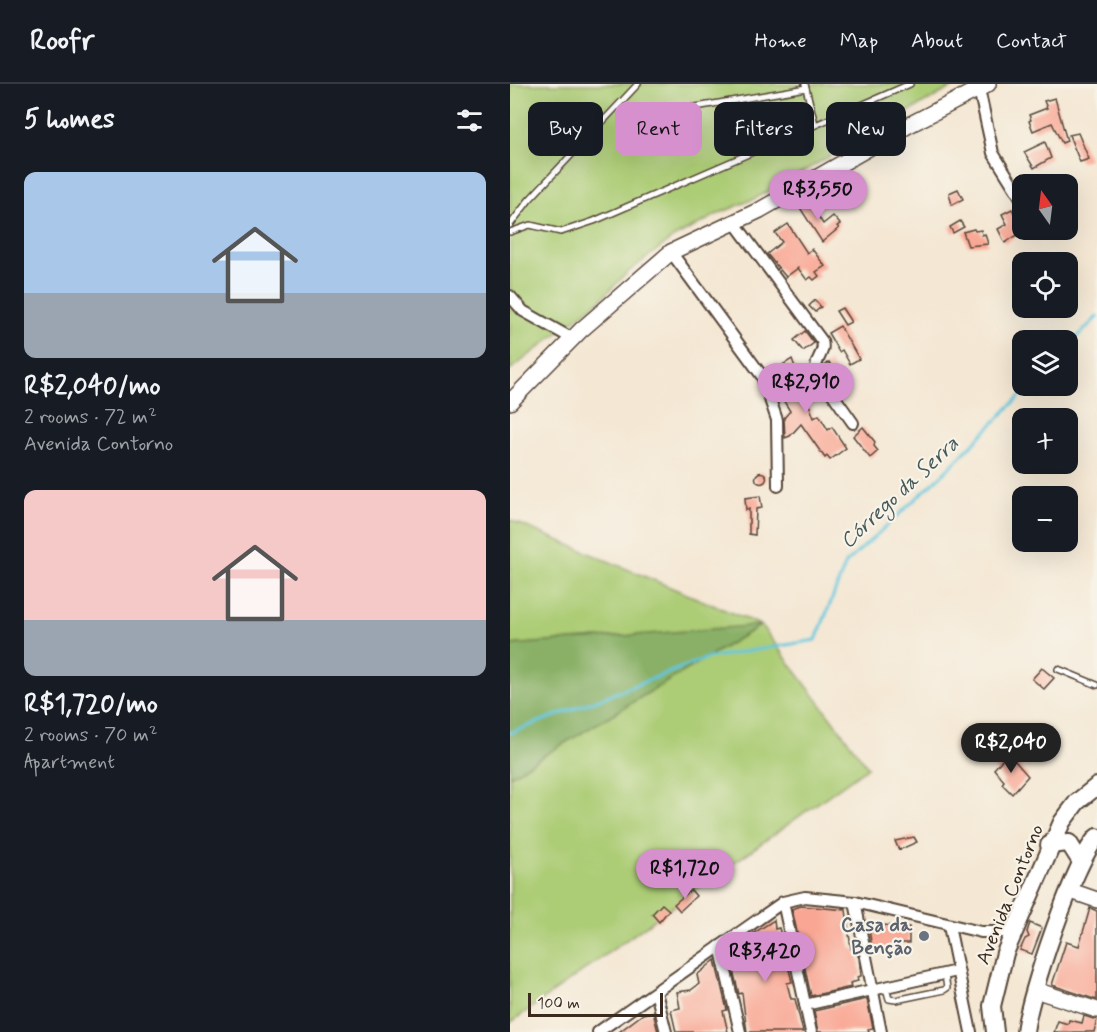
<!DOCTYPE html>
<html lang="en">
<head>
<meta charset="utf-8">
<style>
  body { margin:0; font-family:Mynerve,sans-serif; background:#242831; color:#f1f3f6; height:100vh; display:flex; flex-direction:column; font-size:22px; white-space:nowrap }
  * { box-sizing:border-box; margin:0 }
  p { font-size:20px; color:#9ea1a6 }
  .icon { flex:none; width:33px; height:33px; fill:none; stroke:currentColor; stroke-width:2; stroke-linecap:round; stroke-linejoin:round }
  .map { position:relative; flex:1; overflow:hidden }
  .side { display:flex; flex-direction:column; background:#171b24; width:510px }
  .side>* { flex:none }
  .top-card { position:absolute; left:18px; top:18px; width:478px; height:54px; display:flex; gap:12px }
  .needle { width:39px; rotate:346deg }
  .controls { position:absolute; left:502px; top:90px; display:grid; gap:12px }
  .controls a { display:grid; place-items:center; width:66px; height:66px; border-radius:12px; background:#171b24; box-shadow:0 6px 24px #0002; font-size:30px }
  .scale { position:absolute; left:18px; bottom:15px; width:135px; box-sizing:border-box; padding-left:6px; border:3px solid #3b2a1e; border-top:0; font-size:16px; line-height:21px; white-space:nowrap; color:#3b2a1e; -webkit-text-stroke:4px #f7f3e8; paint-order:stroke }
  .price { position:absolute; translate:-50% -51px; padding:0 14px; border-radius:21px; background:#d690ce; color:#111; font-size:20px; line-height:39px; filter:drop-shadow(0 2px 3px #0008) }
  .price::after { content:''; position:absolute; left:50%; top:36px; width:18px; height:14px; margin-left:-9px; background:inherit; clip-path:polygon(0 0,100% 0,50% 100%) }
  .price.on { background:#222; color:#fff }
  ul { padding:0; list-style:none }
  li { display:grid; align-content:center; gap:12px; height:318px; padding:0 24px }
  li span { display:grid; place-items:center; height:186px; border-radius:12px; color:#555 }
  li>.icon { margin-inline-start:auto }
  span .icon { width:108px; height:108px; fill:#fffc; stroke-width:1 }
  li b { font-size:26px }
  h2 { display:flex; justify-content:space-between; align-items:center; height:72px; padding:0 24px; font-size:26px }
  .chip { padding:0 21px; border-radius:12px; background:#171b24; box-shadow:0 6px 24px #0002; font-size:21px; line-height:54px }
  .chip.on { background:#d690ce; color:#111 }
  header { display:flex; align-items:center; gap:36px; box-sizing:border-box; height:84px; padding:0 30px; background:#171b24; border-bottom:2px solid #363941 }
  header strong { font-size:28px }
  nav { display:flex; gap:33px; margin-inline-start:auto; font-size:21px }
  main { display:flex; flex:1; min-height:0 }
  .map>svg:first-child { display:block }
  .green { fill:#accc74; stroke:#747b49; stroke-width:1.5 }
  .forest { fill:#89b066; stroke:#626d42; stroke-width:1.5 }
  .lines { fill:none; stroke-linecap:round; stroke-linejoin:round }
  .stream { stroke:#61c7df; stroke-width:3 }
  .building { fill:#f9a794 }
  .lane-casing { stroke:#574639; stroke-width:8 }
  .street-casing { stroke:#574639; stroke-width:14 }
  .secondary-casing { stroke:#574639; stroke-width:18 }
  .primary-casing { stroke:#574639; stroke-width:20 }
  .lane { stroke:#fff; stroke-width:5 }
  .street { stroke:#fff; stroke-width:10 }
  .secondary { stroke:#fff; stroke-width:15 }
  .primary { stroke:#fff; stroke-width:16 }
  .worship-dot { fill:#6b7280; stroke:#f7f3e8; stroke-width:2 }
  .labels { text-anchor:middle; stroke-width:4.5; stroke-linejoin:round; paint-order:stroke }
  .street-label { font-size:20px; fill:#3b2a1e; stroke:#f7f3e8 }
  .worship-label { font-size:20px; font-weight:bold; fill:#5b616d; stroke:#f7f3e8; text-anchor:end }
  .water-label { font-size:21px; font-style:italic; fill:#465958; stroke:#f7f3e8 }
</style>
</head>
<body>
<header>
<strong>Roofr</strong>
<nav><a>Home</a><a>Map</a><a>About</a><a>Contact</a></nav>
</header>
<main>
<section class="side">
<h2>5 homes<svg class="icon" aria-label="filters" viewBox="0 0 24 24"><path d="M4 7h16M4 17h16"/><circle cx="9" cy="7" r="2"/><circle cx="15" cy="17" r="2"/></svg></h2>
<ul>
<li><span style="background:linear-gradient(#a9c7e8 65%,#9aa5b1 0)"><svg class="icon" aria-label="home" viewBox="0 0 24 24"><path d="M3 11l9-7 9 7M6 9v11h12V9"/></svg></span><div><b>R$2,040/mo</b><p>2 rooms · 72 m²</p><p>Avenida Contorno</p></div></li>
<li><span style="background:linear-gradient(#f6c9c9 70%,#9aa5b1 0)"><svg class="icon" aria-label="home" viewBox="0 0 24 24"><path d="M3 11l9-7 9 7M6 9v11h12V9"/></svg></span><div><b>R$1,720/mo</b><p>2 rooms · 70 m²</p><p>Apartment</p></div></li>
</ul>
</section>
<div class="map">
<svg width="587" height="948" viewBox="0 0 587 948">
  <rect width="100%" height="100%" fill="#f7f3e8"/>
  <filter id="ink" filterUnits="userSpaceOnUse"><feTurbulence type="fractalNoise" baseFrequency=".0167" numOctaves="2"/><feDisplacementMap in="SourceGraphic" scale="12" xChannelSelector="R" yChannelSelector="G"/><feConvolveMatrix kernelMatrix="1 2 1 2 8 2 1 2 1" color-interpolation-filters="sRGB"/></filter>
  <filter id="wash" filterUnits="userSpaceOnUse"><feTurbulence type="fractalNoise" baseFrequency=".008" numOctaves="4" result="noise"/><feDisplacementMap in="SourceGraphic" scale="24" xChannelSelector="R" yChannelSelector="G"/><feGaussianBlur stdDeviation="1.35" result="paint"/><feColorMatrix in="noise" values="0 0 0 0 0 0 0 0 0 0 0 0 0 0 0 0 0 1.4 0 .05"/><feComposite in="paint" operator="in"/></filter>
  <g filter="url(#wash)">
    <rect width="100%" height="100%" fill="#f4e7d3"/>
    <g class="green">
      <polygon points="0,0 448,0 246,114 210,129 163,154 118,188 89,217 0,286"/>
      <polygon points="0,436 251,541 358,683 0,939 0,692 249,542 0,561"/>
    </g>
    <polygon class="forest" points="251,541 0,692 0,561"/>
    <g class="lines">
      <g class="stream">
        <polyline points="558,262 587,233"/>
        <polyline points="0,649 197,574 306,556 336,479 434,389 520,302"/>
      </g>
    </g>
    <g id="blocks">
      <g class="building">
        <polygon points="545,14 557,57 552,59 542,39 523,47 519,37 521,36 519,31 537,24 534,17"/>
        <polygon points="568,49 579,75 570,78 559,51"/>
        <polygon points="535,58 541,74 524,84 514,68"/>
        <polygon points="448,105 453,115 442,121 439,109"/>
        <polygon points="296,113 313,140 323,132 330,140 327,142 329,144 312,158 287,119"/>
        <polygon points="502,125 513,147 495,159 488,145 497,140 492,130"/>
        <polygon points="450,137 454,143 443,149 440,143"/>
        <polygon points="278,140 297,169 302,165 315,182 306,188 309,192 304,196 301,193 297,196 288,184 276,193 257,170 272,158 265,149"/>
        <polygon points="464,145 465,147 471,146 472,151 475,150 478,160 458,162 453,148"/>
        <polygon points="305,216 311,223 305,228 299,222"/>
        <polygon points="332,224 341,238 335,241 326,227"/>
        <polygon points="330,242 349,275 340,280 332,266 329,268 318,249"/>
        <polygon points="295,247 304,259 293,267 284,256"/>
        <polygon points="282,275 304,334 309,331 318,346 322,343 336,364 320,376 317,372 315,374 291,340 280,352 275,354 274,334 280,327 270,311 275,308 266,285"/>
        <polygon points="319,278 325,288 319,292 314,283"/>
        <polygon points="353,343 365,358 364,362 368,367 360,374 343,352"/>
        <circle cx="251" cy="394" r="5.5"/>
        <polygon points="250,412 252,424 246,425 245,451 239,450 239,425 236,426 235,414"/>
        <polygon points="532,584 544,594 534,605 522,595"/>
        <polygon points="498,669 518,692 502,710 492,700 494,697 484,685"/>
        <polygon points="404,753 407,758 389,766 385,757"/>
        <polygon points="181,806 186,812 170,827 164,820"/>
        <polygon points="152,820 159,826 149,838 142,830"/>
        <polygon points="291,822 336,826 341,865 344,864 349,874 351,892 347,893 348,897 340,899 341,903 301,912 282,825"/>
        <polygon points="580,824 587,827 587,916 542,901 556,858 569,862"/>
        <polygon points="264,836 265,845 269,844 282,898 277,899 281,915 285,915 293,948 237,948 232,909 229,910 220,874 225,873 223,865 228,863 227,860"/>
        <polygon points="520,839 532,844 522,870 510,866 515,855 519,853 517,848"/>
        <polygon points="358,840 399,843 399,859 385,859 385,864 363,869"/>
        <polygon points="205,876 217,926 213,927 218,948 166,948 161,926 170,924 167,908 181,906 189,900 187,891"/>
        <polygon points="357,915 363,944 358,945 359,948 308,948 304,927"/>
        <polygon points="143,928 148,948 109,948 133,930"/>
        <polygon points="574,932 587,936 584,948 544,948 548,937 558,940 559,936 572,939"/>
      </g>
    </g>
  </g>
  <g filter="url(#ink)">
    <use href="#blocks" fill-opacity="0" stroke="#574639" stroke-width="1.5"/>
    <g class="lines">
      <g class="lane-casing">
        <g id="lane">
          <polyline points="295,0 305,40"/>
          <polyline points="151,29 296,4"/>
          <polyline points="0,141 19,116 128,0"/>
          <polyline points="0,148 20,141 51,148 84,137 400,0"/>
          <polyline points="548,585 587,601"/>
          <polyline points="376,904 379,915 386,916 434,906 437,904 435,891"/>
        </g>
      </g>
      <g class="street-casing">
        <g id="street">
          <polyline points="469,5 483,69 513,117"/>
          <path d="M 224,138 L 312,257 C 316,270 303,275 307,288 L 343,339"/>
          <polyline points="161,168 252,292 267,336 268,402"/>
          <polyline points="0,212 13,227 63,255"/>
          <polyline points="273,818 301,948"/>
          <polyline points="345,818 371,948"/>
          <polyline points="439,842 461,948"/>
          <polyline points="210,862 230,948"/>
          <polyline points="146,908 156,948"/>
          <polyline points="295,921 447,887"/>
          <polyline points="88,948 273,818 295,813 345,818 471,848 493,848 507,839"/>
        </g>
      </g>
      <g class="secondary-casing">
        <g id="secondary">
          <polyline points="0,318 71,246 161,168 250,126 399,41 478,0"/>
          <polyline points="561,807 587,816"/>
          <polyline points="525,906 587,926"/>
        </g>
      </g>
      <g class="primary-casing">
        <g id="primary">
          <polyline points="539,761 559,759 571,778"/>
          <polyline points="485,948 482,922 495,869 552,738 567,718 587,702"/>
          <path d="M 515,948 C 519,911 564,779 587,753"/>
        </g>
      </g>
      <use href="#lane" class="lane"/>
      <use href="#street" class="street"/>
      <use href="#secondary" class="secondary"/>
      <use href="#primary" class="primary"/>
    </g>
  </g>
  <circle class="worship-dot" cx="414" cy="852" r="6"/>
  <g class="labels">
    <g class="street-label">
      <text transform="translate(499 810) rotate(-68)" y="7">Avenida Contorno</text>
    </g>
    <g class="worship-label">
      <text x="402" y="847">Casa da<tspan x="402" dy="23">Benção</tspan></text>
    </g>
    <g class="water-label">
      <text transform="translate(389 408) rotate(-43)" y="7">Córrego da Serra</text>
    </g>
  </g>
</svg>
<div class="controls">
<a><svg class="needle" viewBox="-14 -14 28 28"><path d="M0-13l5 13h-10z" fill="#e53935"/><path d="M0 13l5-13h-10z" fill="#9ea1a6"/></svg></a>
<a><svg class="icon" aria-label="locate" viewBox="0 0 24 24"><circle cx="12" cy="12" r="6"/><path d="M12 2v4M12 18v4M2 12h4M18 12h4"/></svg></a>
<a><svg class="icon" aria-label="layers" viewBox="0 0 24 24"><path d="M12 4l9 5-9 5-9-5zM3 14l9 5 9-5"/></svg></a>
<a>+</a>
<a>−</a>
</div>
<div class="scale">100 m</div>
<b class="price" style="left:308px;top:137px">R$3,550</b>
<b class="price" style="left:296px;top:330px">R$2,910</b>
<b class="price on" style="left:501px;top:690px">R$2,040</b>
<b class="price" style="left:175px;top:816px">R$1,720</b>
<b class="price" style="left:255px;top:899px">R$3,420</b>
<div class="top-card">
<a class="chip">Buy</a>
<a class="chip on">Rent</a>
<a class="chip">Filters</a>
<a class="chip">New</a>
</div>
</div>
</main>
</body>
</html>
